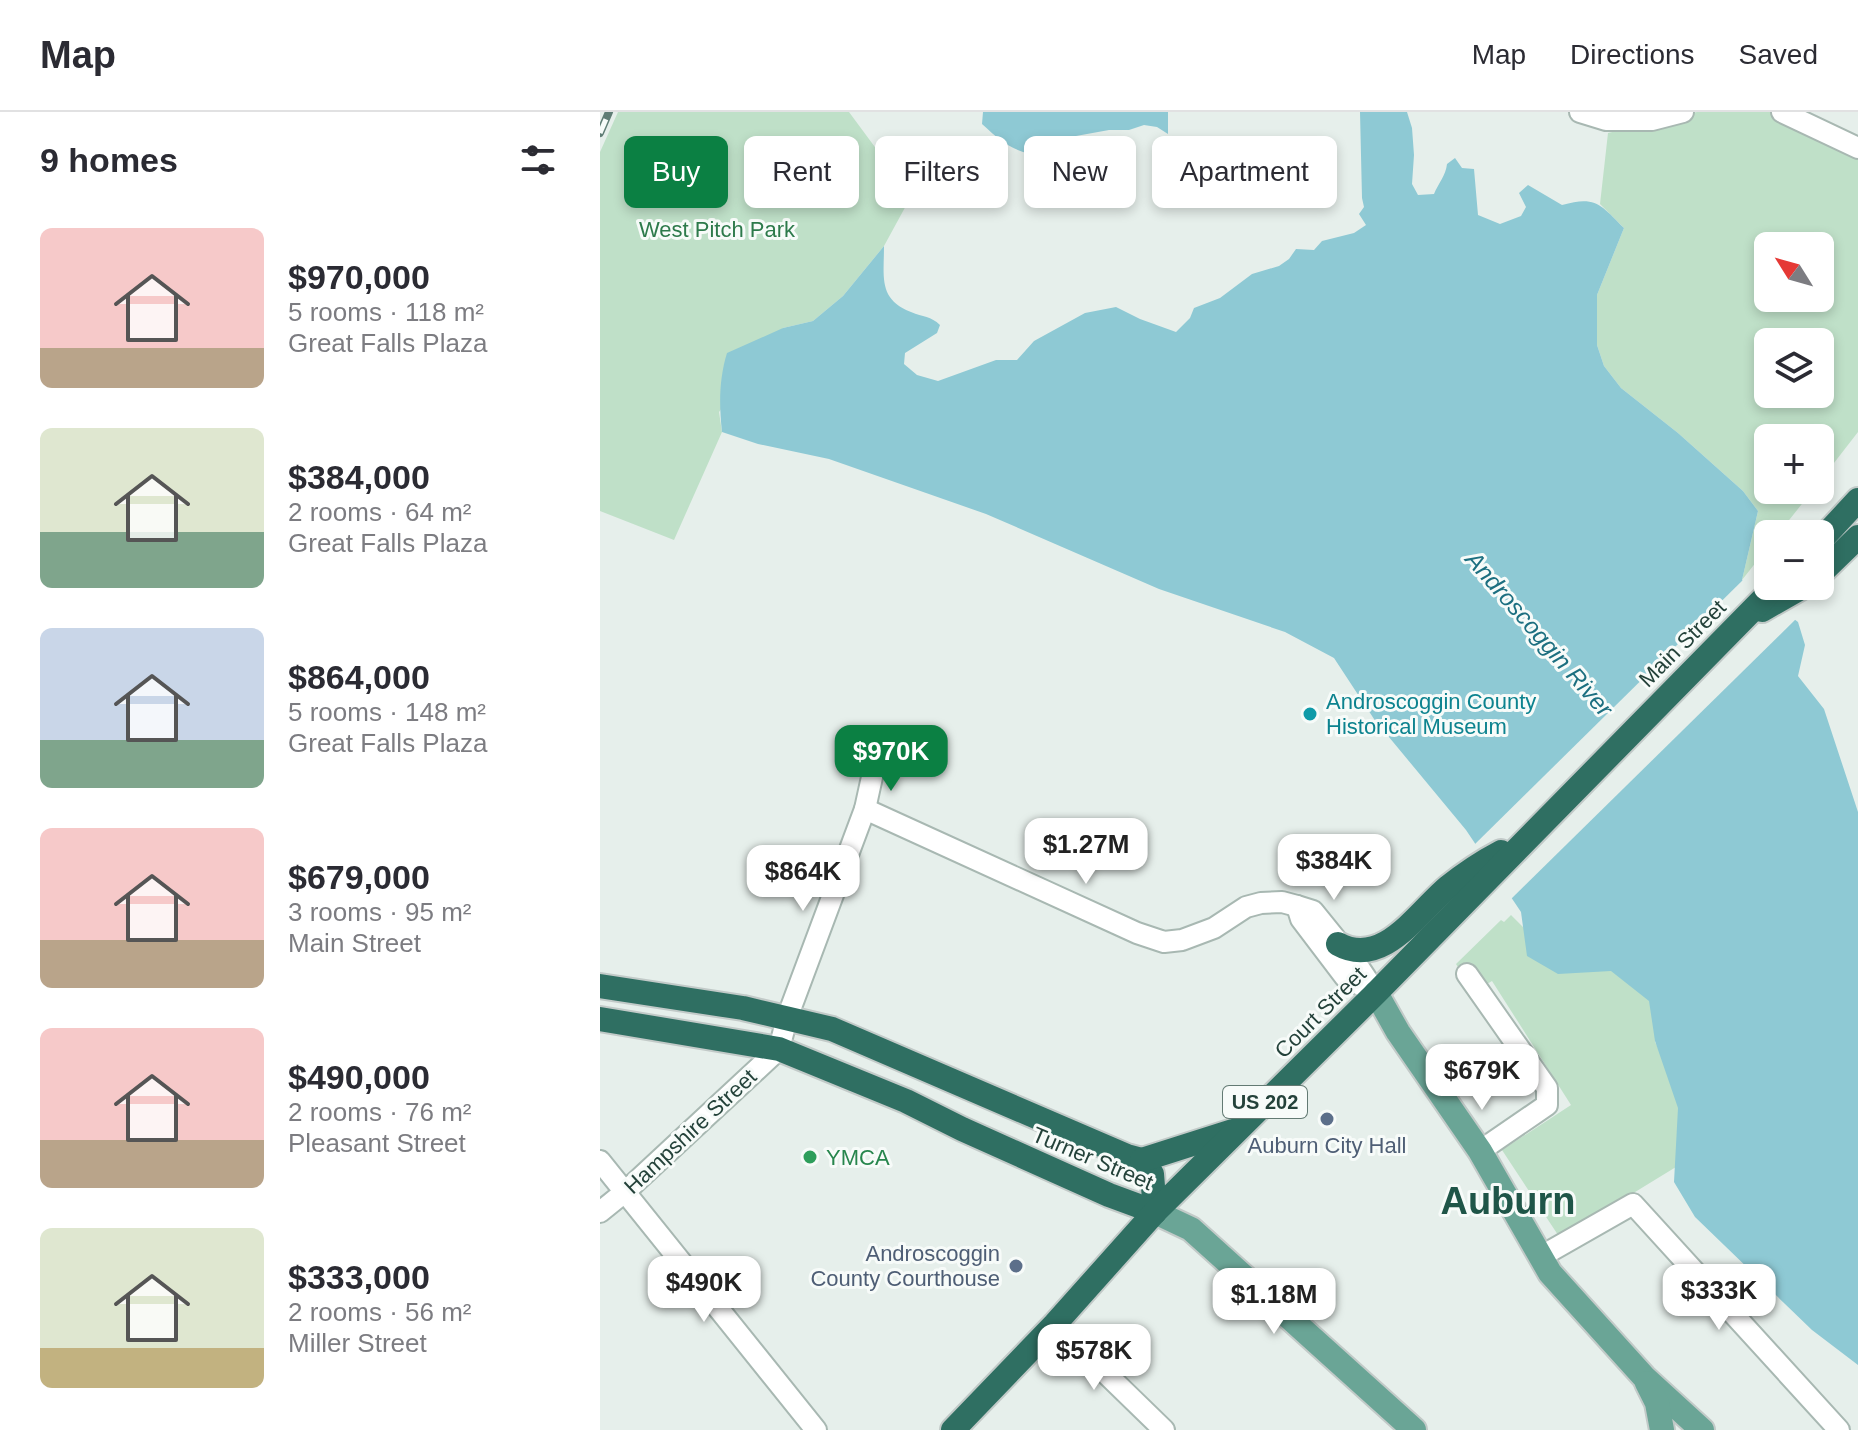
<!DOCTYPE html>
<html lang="en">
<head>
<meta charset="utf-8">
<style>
  body { margin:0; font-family:Arial,sans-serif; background:#f7f7f7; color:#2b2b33; height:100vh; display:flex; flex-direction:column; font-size:30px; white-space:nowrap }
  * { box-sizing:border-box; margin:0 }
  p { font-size:26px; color:#7c7c81 }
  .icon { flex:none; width:44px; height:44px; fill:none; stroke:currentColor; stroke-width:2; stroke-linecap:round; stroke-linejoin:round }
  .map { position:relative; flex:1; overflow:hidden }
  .side { display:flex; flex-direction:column; background:#fff; width:600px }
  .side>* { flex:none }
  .guide { position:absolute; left:24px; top:24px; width:760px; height:72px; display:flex; gap:16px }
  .needle { width:52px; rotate:307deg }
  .tools { position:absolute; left:1154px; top:120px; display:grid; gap:16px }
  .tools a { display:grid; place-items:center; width:80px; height:80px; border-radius:12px; background:#fff; box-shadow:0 4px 12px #0003; font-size:40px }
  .price { position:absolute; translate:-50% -68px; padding:0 18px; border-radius:16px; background:#fff; color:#222; font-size:26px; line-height:52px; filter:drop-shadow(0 2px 4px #0008) }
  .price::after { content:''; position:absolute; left:50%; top:48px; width:24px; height:18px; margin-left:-12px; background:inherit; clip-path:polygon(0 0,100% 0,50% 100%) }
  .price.current { background:#0b8043; color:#fff }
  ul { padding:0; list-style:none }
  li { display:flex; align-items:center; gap:24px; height:200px; padding:0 40px }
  li span { display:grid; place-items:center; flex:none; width:224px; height:160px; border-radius:12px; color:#555 }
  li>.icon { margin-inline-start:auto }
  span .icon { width:96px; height:96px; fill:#fffc; stroke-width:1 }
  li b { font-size:34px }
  h2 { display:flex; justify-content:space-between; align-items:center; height:96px; padding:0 40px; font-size:34px }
  .pill { padding:0 28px; border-radius:12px; background:#fff; box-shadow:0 4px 12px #0003; font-size:28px; line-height:72px }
  .pill.current { background:#0b8043; color:#fff }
  header { display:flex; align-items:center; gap:48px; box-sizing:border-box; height:112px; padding:0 40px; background:#fff; border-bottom:2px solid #e1e1e2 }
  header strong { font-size:38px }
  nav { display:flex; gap:44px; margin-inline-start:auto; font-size:28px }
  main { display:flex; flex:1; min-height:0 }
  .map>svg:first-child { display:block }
  .green { fill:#bfe0c8; fill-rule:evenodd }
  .water { fill:#8ec9d4 }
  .pier { fill:#e6efeb }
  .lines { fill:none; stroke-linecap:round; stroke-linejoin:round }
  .minor-casing { stroke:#a8b8b2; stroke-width:24 }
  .major-casing { stroke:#c2cac8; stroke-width:28 }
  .highway-casing { stroke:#c2cac8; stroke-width:28 }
  .minor { stroke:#fff; stroke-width:20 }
  .major { stroke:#6aa596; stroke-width:24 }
  .highway { stroke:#2f6f62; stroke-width:24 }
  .rail-casing { stroke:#5f7d75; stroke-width:8 }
  .rail { stroke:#f7fbf9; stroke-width:5; stroke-dasharray:15; stroke-linecap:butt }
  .culture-dot { fill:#0f9aa8; stroke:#f7fbf9; stroke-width:3 }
  .service-dot { fill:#5c6f8a; stroke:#f7fbf9; stroke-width:3 }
  .leisure-dot { fill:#2e9e5b; stroke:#f7fbf9; stroke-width:3 }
  .labels { text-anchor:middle; stroke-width:6; stroke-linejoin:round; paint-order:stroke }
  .shield { fill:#f7fbf9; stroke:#637a73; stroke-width:2 }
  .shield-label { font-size:20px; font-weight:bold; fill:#24423a }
  .park-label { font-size:22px; fill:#2d7a4b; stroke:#f7fbf9 }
  .street-label { font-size:22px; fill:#24423a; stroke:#f7fbf9 }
  .culture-label { font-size:22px; fill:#0d838f; stroke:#f7fbf9; text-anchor:start }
  .service-label { font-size:22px; fill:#4e5e75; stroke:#f7fbf9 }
  .leisure-label { font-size:22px; fill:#27864d; stroke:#f7fbf9; text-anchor:start }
  .water-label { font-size:24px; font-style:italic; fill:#1c6f80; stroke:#f7fbf9 }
  .town-label { font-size:38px; font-weight:bold; fill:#1f5548; stroke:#f7fbf9 }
</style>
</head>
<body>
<header>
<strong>Map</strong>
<nav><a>Map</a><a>Directions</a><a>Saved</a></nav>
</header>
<main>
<section class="side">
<h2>9 homes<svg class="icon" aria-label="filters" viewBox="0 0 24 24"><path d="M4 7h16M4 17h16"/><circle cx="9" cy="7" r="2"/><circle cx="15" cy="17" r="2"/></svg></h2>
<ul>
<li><span style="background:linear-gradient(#f6c9c9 75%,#b9a48a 0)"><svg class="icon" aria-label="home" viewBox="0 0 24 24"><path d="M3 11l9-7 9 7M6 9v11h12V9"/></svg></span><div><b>$970,000</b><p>5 rooms · 118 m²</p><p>Great Falls Plaza</p></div></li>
<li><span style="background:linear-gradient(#dfe7d0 65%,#7fa58c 0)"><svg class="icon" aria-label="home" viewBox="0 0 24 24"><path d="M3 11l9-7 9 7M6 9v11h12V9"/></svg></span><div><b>$384,000</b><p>2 rooms · 64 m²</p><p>Great Falls Plaza</p></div></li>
<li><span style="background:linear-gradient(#c9d6e8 70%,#7fa58c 0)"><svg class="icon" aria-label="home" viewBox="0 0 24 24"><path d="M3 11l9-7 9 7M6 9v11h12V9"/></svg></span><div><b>$864,000</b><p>5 rooms · 148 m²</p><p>Great Falls Plaza</p></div></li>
<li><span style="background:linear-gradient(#f6c9c9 70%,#b9a48a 0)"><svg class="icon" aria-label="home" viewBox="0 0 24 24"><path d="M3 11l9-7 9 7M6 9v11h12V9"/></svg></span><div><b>$679,000</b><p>3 rooms · 95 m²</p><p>Main Street</p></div></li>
<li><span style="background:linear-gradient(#f6c9c9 70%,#b9a48a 0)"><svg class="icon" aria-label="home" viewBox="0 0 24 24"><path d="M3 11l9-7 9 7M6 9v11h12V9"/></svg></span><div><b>$490,000</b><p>2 rooms · 76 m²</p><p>Pleasant Street</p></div></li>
<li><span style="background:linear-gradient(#dfe7d0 75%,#c2b280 0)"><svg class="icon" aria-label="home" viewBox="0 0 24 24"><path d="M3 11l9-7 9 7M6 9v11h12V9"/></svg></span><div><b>$333,000</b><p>2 rooms · 56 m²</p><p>Miller Street</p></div></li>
</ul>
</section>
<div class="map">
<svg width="1258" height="1318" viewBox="0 0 1258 1318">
  <rect width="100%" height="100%" fill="#e6efeb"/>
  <g class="green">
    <polygon points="18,0 249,0 283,46 308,90 284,134 243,184 213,209 183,216 119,300 122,320 74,428 0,399 0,40"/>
    <path d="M 1097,0 L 1177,0 L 1258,48 L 1258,320 L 1220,369 L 1220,326 L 1168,326 L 1168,378 L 1213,378 L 1178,422 L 1168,422 L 1168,435 L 1142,468 L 1158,399 L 1143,379 L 1078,321 L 1021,276 L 1004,254 L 997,233 L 997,183 L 1024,116 L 1000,92 L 1008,21 ZM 1168,134 L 1220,134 L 1220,186 L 1168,186 ZM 1168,230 L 1220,230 L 1220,282 L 1168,282 Z"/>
    <polygon points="911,803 932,824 1038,855 1055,904 1055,930 1065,950 1076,958 1089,1047 960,1126 902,1038 971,993 892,869 874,880 856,852 901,808 904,810"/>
  </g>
  <g class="water">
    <path d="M 383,0 L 568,0 L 568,22 L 557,15 L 544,13 L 529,18 L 509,18 L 476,24 L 447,45 C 414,40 406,34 382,12 Z"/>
    <path d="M 760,0 L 807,0 L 812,16 L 814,43 L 812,72 L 818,83 L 834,82 C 838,72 846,63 847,52 L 855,46 L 862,56 L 874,57 L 878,103 L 900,112 L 921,104 L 926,95 L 919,81 L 928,73 L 962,93 C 996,83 1001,93 1024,116 L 997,183 L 997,233 L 1004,254 L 1021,276 L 1078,321 L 1143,379 L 1158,399 L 1142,468 L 1198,510 L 1205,533 L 1198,564 L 1224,597 L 1258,700 L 1258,1253 L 1212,1218 L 1095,1105 L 1074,1070 L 1078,996 L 1055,929 L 1049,889 L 1011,859 L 958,862 L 927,844 L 921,800 L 866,718 L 774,607 L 734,546 L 685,520 L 559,477 L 386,402 L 229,347 L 158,332 L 122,320 C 119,293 119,267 127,241 L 183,216 L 213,209 L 243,184 L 284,134 C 284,165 278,187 311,200 C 323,205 331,204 340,213 L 337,221 L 305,241 L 304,252 L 317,263 L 338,269 L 396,248 L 417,248 L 434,229 L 485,201 L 516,195 L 540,207 L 576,220 L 590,206 L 594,196 L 620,186 L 652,162 L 679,154 L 689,147 L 696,137 L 714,138 L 722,129 L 754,121 L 766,113 L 759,102 L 764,95 L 762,86 Z"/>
  </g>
  <polygon class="pier" points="1147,464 1198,505 909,789 872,735"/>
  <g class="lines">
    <g class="minor-casing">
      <g id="minor">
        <polyline points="980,0 1006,8 1052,8 1083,0"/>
        <polyline points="1182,0 1258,36"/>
        <polyline points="265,697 537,821 564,830 582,828 614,816 646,795 661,791 682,790 697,794 713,799 760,857 776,881"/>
        <polyline points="697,794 701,807 745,865 774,880"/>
        <polyline points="867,862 947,976 947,993 880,1039"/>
        <polyline points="0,1049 216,1318"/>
        <polyline points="0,1100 26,1079 179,937 187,906 265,697 274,656"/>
        <polyline points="940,1145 1033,1092 1239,1318"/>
        <polyline points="455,1212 564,1318"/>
      </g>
    </g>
    <g class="major-casing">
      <g id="major">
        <polyline points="776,881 798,920 880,1039 950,1161 1044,1265 1102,1318"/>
        <polyline points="555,1100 591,1117 814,1318"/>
        <polyline points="1047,1271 1057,1291 1062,1318"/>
      </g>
    </g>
    <g class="highway-casing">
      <g id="highway">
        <polyline points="1220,429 1258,388"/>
        <polyline points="1220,462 1258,425"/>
        <polyline points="1162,498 1204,474"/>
        <path d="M 738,832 C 783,857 818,800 848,775 C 864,762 882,750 901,740"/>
        <polyline points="0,874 143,896 232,917 527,1044 542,1048 552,1062 555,1100"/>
        <polyline points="0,907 179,937 306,989 362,1017 509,1083 555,1100"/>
        <polyline points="542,1048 633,1019"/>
        <polyline points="353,1318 455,1212 555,1100 776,881 1176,474"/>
      </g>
    </g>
    <use href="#minor" class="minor"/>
    <use href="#major" class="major"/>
    <use href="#highway" class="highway"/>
    <g class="rail-casing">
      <polyline id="rail" points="0,21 9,0"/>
    </g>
    <use href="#rail" class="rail"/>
  </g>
  <circle class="culture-dot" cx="710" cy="602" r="8"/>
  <g class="service-dot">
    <circle cx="727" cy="1007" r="8"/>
    <circle cx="416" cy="1154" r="8"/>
  </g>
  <circle class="leisure-dot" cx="210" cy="1045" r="8"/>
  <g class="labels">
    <rect class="shield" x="623" y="974" width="84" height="32" rx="6"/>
    <g class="shield-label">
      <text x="665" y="997">US 202</text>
    </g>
    <g class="park-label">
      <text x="117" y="125">West Pitch Park</text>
    </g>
    <g class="street-label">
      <text transform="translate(1082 531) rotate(-45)" y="8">Main Street</text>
      <text transform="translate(720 900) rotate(-45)" y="8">Court Street</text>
      <text transform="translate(90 1019) rotate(-43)" y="8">Hampshire Street</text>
      <text transform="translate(493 1046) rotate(23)" y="8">Turner Street</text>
    </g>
    <g class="culture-label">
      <text x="726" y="597">Androscoggin County<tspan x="726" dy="25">Historical Museum</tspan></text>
    </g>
    <g class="service-label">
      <text x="727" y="1041">Auburn City Hall</text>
      <text x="400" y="1149" text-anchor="end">Androscoggin<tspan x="400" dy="25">County Courthouse</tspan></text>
    </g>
    <g class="leisure-label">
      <text x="226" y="1053">YMCA</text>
    </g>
    <g class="water-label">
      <text transform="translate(939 522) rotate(49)" y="8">Androscoggin River</text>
    </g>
    <g class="town-label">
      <text x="908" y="1102">Auburn</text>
    </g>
  </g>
</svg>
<div class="tools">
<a><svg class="needle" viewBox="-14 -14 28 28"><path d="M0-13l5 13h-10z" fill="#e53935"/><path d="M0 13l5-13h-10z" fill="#7c7c81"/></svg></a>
<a><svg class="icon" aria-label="layers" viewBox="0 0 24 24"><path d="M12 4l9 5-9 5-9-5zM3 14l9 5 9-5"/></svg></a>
<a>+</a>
<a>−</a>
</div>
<b class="price current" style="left:291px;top:681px">$970K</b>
<b class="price" style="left:486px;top:774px">$1.27M</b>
<b class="price" style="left:734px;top:790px">$384K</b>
<b class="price" style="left:203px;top:801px">$864K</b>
<b class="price" style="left:882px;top:1000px">$679K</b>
<b class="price" style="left:104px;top:1212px">$490K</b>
<b class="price" style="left:1119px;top:1220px">$333K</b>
<b class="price" style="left:674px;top:1224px">$1.18M</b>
<b class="price" style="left:494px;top:1280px">$578K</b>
<div class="guide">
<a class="pill current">Buy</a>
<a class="pill">Rent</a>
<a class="pill">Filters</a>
<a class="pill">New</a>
<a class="pill">Apartment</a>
</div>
</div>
</main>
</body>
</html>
